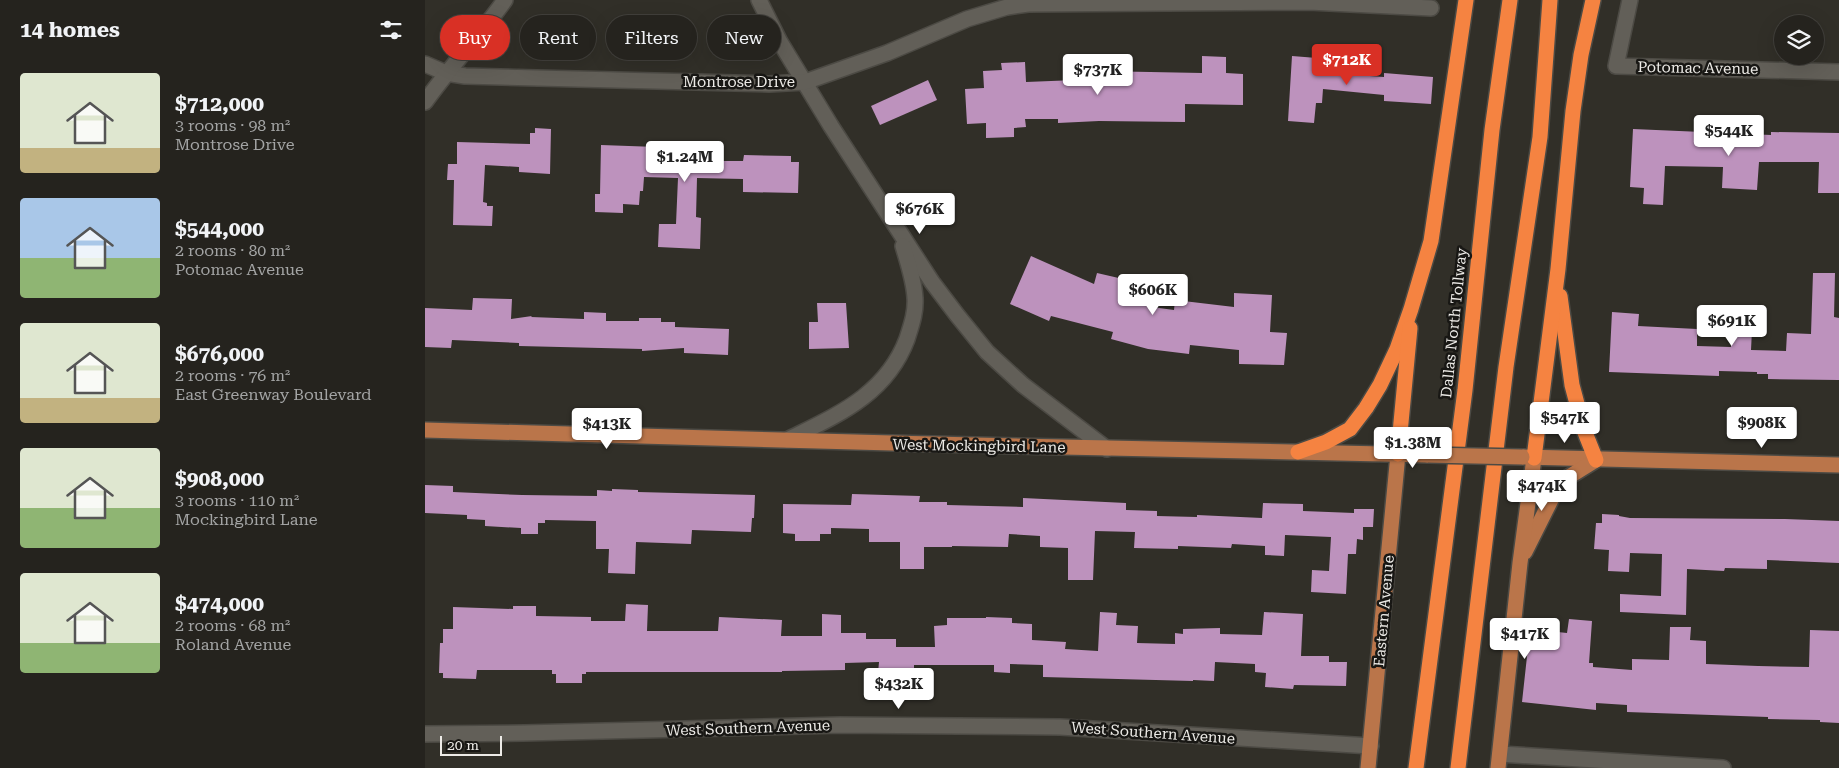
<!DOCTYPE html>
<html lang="en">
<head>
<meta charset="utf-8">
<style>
  body { margin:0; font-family:"Roboto Serif",serif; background:#2d2b27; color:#f1f3f6; height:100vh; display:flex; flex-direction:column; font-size:19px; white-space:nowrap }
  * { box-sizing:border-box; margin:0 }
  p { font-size:16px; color:#a3a4a4 }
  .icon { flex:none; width:28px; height:28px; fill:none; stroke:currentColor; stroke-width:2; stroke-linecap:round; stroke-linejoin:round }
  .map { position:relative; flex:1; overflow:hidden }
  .side { display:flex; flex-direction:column; background:#25231e; width:425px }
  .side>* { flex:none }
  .top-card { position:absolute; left:15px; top:15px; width:475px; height:45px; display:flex; gap:10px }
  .tools { position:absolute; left:1349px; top:15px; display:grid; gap:10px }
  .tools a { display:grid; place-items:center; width:50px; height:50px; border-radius:50%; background:#25231e; box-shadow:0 5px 20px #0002,0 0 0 1px #42403c; font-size:25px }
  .scale { position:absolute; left:15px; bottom:12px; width:62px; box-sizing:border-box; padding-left:5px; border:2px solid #edebe7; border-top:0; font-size:14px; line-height:18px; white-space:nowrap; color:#edebe7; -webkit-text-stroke:4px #181714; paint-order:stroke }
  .price { position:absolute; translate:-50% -42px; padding:0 11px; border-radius:5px; background:#fff; color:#222; font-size:16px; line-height:32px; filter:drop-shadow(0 1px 2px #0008) }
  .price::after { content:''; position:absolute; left:50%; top:30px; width:15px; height:11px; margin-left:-8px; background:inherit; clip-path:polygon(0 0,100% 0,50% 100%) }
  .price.current { background:#d93025; color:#fff }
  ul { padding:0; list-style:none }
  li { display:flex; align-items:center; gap:15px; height:125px; padding:0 20px }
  li span { display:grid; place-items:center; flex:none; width:140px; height:100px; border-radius:5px; color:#555 }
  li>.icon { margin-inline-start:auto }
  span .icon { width:60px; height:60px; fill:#fffc; stroke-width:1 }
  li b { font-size:21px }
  h2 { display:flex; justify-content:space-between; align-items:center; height:60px; padding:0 20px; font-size:21px }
  .pill { padding:0 18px; border-radius:22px; background:#25231e; box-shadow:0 5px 20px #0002,0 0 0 1px #42403c; font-size:18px; line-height:45px }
  .pill.current { background:#d93025; color:#fff }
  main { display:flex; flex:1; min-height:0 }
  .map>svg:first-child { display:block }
  .building { fill:#bd92bd }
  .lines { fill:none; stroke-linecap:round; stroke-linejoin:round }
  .minor-casing { stroke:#4c4a44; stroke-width:18 }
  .major-casing { stroke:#4c4a44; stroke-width:18 }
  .highway-casing { stroke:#4c4a44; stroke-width:18 }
  .minor { stroke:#625f58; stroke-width:15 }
  .major { stroke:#ba754a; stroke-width:15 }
  .highway { stroke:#f58341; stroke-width:15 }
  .major-bridge-casing { stroke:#4c4a44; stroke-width:18; stroke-linecap:butt }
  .major-bridge { stroke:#ba754a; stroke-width:15 }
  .labels { text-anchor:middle; stroke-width:5; stroke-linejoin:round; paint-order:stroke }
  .street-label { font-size:15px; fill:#edebe7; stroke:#181714 }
</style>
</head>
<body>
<main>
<section class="side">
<h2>14 homes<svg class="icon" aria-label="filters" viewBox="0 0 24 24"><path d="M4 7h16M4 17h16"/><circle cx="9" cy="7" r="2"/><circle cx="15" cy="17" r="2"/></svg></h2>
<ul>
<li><span style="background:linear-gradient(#dfe7d0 75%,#c2b280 0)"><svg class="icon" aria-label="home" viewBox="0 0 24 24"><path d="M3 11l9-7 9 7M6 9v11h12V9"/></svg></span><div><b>$712,000</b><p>3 rooms · 98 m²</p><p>Montrose Drive</p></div></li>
<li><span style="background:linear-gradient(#a9c7e8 60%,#8fb573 0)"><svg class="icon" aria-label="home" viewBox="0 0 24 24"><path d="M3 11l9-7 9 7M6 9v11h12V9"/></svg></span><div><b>$544,000</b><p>2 rooms · 80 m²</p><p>Potomac Avenue</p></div></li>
<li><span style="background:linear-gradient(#dfe7d0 75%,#c2b280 0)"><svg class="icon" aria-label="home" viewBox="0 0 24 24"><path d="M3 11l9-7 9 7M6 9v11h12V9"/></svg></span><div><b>$676,000</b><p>2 rooms · 76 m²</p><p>East Greenway Boulevard</p></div></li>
<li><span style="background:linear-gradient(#dfe7d0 60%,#8fb573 0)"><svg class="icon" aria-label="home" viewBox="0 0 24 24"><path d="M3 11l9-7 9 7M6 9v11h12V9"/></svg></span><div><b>$908,000</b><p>3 rooms · 110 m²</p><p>Mockingbird Lane</p></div></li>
<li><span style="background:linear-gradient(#dfe7d0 70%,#8fb573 0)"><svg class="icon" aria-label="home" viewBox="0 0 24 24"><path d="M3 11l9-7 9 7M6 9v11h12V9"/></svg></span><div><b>$474,000</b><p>2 rooms · 68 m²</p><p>Roland Avenue</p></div></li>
</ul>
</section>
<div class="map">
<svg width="1414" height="768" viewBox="0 0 1414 768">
  <rect width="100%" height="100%" fill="#312f28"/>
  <g class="building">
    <polygon points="777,56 801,57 801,73 818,74 818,105 760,104 760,122 674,121 633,123 633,119 600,119 601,127 589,128 589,137 561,138 561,123 542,124 540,89 559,88 558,71 577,70 576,63 600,62 601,82 651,80 650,57 672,57 673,71 777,73"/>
    <polygon points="867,56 917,60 916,74 959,77 959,73 1008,77 1006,104 959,101 959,95 898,89 897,103 891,103 889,123 863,121"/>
    <polygon points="503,80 512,100 455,125 446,106"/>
    <polygon points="110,128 126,129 125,174 94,172 94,167 60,165 58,202 62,203 62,206 68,206 67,226 28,225 29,180 22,180 23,164 32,164 32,142 105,144 105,133 110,133"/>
    <polygon points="1208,129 1346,135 1346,132 1414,133 1414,193 1393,193 1394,162 1334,162 1332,190 1297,188 1298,167 1240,166 1238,205 1218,204 1219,188 1205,187"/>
    <polygon points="176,145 232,147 232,153 275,154 275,156 287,157 287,161 318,161 319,155 366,156 366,162 374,162 373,193 318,192 318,179 272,178 271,217 276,218 275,249 233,247 234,224 251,224 253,178 219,177 218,191 215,191 214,205 198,204 198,213 170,212 170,194 175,194"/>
    <polygon points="606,256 669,284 672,273 698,279 694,298 727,307 749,310 750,300 809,307 809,293 847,295 845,332 862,333 859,365 814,364 814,350 765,345 764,354 723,349 686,339 688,332 626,316 624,321 585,304"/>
    <polygon points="1388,273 1410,273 1409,317 1414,318 1414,380 1343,379 1343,374 1332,374 1332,372 1294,371 1294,376 1184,372 1187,312 1214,314 1213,326 1272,329 1272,346 1306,347 1306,330 1327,330 1326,350 1361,351 1362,333 1386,334"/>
    <polygon points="48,298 87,299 86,319 107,316 106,317 159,319 159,312 181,313 181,321 214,321 214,318 236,318 236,322 250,322 250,327 304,329 303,355 259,353 259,348 217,351 217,349 94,346 94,343 27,340 26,348 0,347 0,308 47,310"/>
    <polygon points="392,303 421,303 424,348 384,349 384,322 393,322"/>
    <polygon points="0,485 28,486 28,492 97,495 172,496 172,490 187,491 187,489 213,490 213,492 330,495 329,518 327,518 326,532 267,530 266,544 211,542 210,574 183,573 184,549 171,549 171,521 120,520 120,523 113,523 113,534 96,534 96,528 60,526 60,520 42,519 42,515 0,513"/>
    <polygon points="427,494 495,496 494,502 522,502 522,505 598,507 598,498 701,503 701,510 732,511 732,516 772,517 772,515 837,518 838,503 878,504 878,511 929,513 929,509 949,509 948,527 938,527 938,540 932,539 931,554 923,554 921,594 886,592 887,570 904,571 906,537 860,535 859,556 840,555 840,546 807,544 806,548 753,546 753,549 709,548 710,532 670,531 668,580 643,580 643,548 615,547 615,536 584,534 583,547 527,546 527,547 499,547 499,569 475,569 475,542 444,542 444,529 406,528 406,534 395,534 395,541 370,541 370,534 358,533 358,504 426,505"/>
    <polygon points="1177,514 1194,515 1194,516 1205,518 1360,519 1414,521 1414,563 1342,560 1342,569 1300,568 1299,571 1262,569 1261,615 1195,612 1195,594 1236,596 1237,554 1205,553 1204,572 1183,571 1184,550 1169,549 1171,523 1177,523"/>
    <polygon points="201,604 223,605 222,631 293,631 294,617 357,620 356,636 397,636 397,614 416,615 416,633 441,633 441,639 471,639 471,647 510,647 509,626 522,625 522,618 561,618 561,617 587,618 587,623 607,624 607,640 641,642 640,649 673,651 675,612 692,613 691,625 713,626 712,643 750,644 750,633 758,634 758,629 795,628 795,634 837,635 839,612 878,614 876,656 904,656 904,662 922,662 921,686 869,685 868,689 840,687 841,673 830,672 830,664 790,662 789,681 768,680 768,681 618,677 618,665 585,664 585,673 569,672 569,665 489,665 489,673 453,673 454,662 420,663 420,670 357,671 357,672 161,672 161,674 157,674 157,683 131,683 131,674 127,674 127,670 52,670 51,679 18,678 18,673 14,673 15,643 18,643 18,629 28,629 28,607 88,609 88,606 111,606 111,616 166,617 166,621 200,621"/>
    <polygon points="1144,619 1167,621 1164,663 1168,663 1168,667 1207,670 1207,659 1244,660 1245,627 1266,627 1265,640 1281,641 1281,664 1333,666 1384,667 1385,630 1414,631 1414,723 1395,722 1395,720 1343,719 1343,717 1202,712 1202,705 1171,703 1171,710 1097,702 1105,629 1142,633"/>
  </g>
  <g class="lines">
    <g class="minor-casing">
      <g id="minor">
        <polyline points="334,0 355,42 406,126 507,282 532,315 562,352 598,385 682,449"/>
        <polyline points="1205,0 1191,66 1414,72"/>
        <polyline points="0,64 21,73 40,76 344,84 380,82 462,53 542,19 582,7 603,4 884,2 1006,8"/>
        <path d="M 0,102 C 25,67 55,35 80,0"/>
        <path d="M 362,440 C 412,415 461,395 482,339 C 486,326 491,313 490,298 C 489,280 483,263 478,246"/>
        <polyline points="0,734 99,733 415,725 635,727 946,746"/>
        <polyline points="1075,754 1298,768"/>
      </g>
    </g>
    <g class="major-casing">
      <g id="major">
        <path d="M 0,430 C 334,440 669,449 1003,455"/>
        <polyline points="1098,457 1414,465"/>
        <polyline points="1100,552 1129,494 1142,478 1171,460"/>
        <polyline points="943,768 973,454"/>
        <polyline points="1073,768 1095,563 1109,458"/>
      </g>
    </g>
    <g class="highway-casing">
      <g id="highway">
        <polyline points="1135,296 1147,385 1159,430 1171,460"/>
        <polyline points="873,452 901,442 925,429 941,408 955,385 972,349 986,309 1006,241 1041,0"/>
        <polyline points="973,454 985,328"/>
        <polyline points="1109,458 1133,269 1148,111 1156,55 1168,0"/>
        <polyline points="991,768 1040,390 1067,130 1085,0"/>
        <polyline points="1033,768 1081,367 1115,137 1125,0"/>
      </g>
    </g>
    <use href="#minor" class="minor"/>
    <use href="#major" class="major"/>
    <use href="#highway" class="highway"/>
    <g class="major-bridge-casing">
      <polyline id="major-bridge" points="1003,455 1097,457"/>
    </g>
    <use href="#major-bridge" class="major-bridge"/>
  </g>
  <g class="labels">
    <g class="street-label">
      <text transform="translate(1273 68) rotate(1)" y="5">Potomac Avenue</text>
      <text x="314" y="87">Montrose Drive</text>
      <text transform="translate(1029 323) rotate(-84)" y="5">Dallas North Tollway</text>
      <text transform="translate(554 446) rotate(1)" y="5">West Mockingbird Lane</text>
      <text transform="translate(959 611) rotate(-85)" y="5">Eastern Avenue</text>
      <text transform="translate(323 728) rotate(-2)" y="5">West Southern Avenue</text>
      <text transform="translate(728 733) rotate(4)" y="5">West Southern Avenue</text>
    </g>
  </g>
</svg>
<div class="tools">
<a><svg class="icon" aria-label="layers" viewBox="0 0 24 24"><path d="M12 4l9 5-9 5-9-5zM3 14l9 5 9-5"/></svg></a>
</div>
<div class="scale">20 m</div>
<b class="price current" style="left:922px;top:86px">$712K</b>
<b class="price" style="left:673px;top:96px">$737K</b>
<b class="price" style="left:1304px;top:157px">$544K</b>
<b class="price" style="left:260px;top:183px">$1.24M</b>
<b class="price" style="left:495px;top:235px">$676K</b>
<b class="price" style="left:728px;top:316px">$606K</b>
<b class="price" style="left:1307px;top:347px">$691K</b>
<b class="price" style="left:1140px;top:444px">$547K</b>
<b class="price" style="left:1337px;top:449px">$908K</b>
<b class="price" style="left:182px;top:450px">$413K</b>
<b class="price" style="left:988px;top:469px">$1.38M</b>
<b class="price" style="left:1117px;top:512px">$474K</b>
<b class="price" style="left:1100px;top:660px">$417K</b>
<b class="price" style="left:474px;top:710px">$432K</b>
<div class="top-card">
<a class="pill current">Buy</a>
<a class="pill">Rent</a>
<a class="pill">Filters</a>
<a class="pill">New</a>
</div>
</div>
</main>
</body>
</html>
